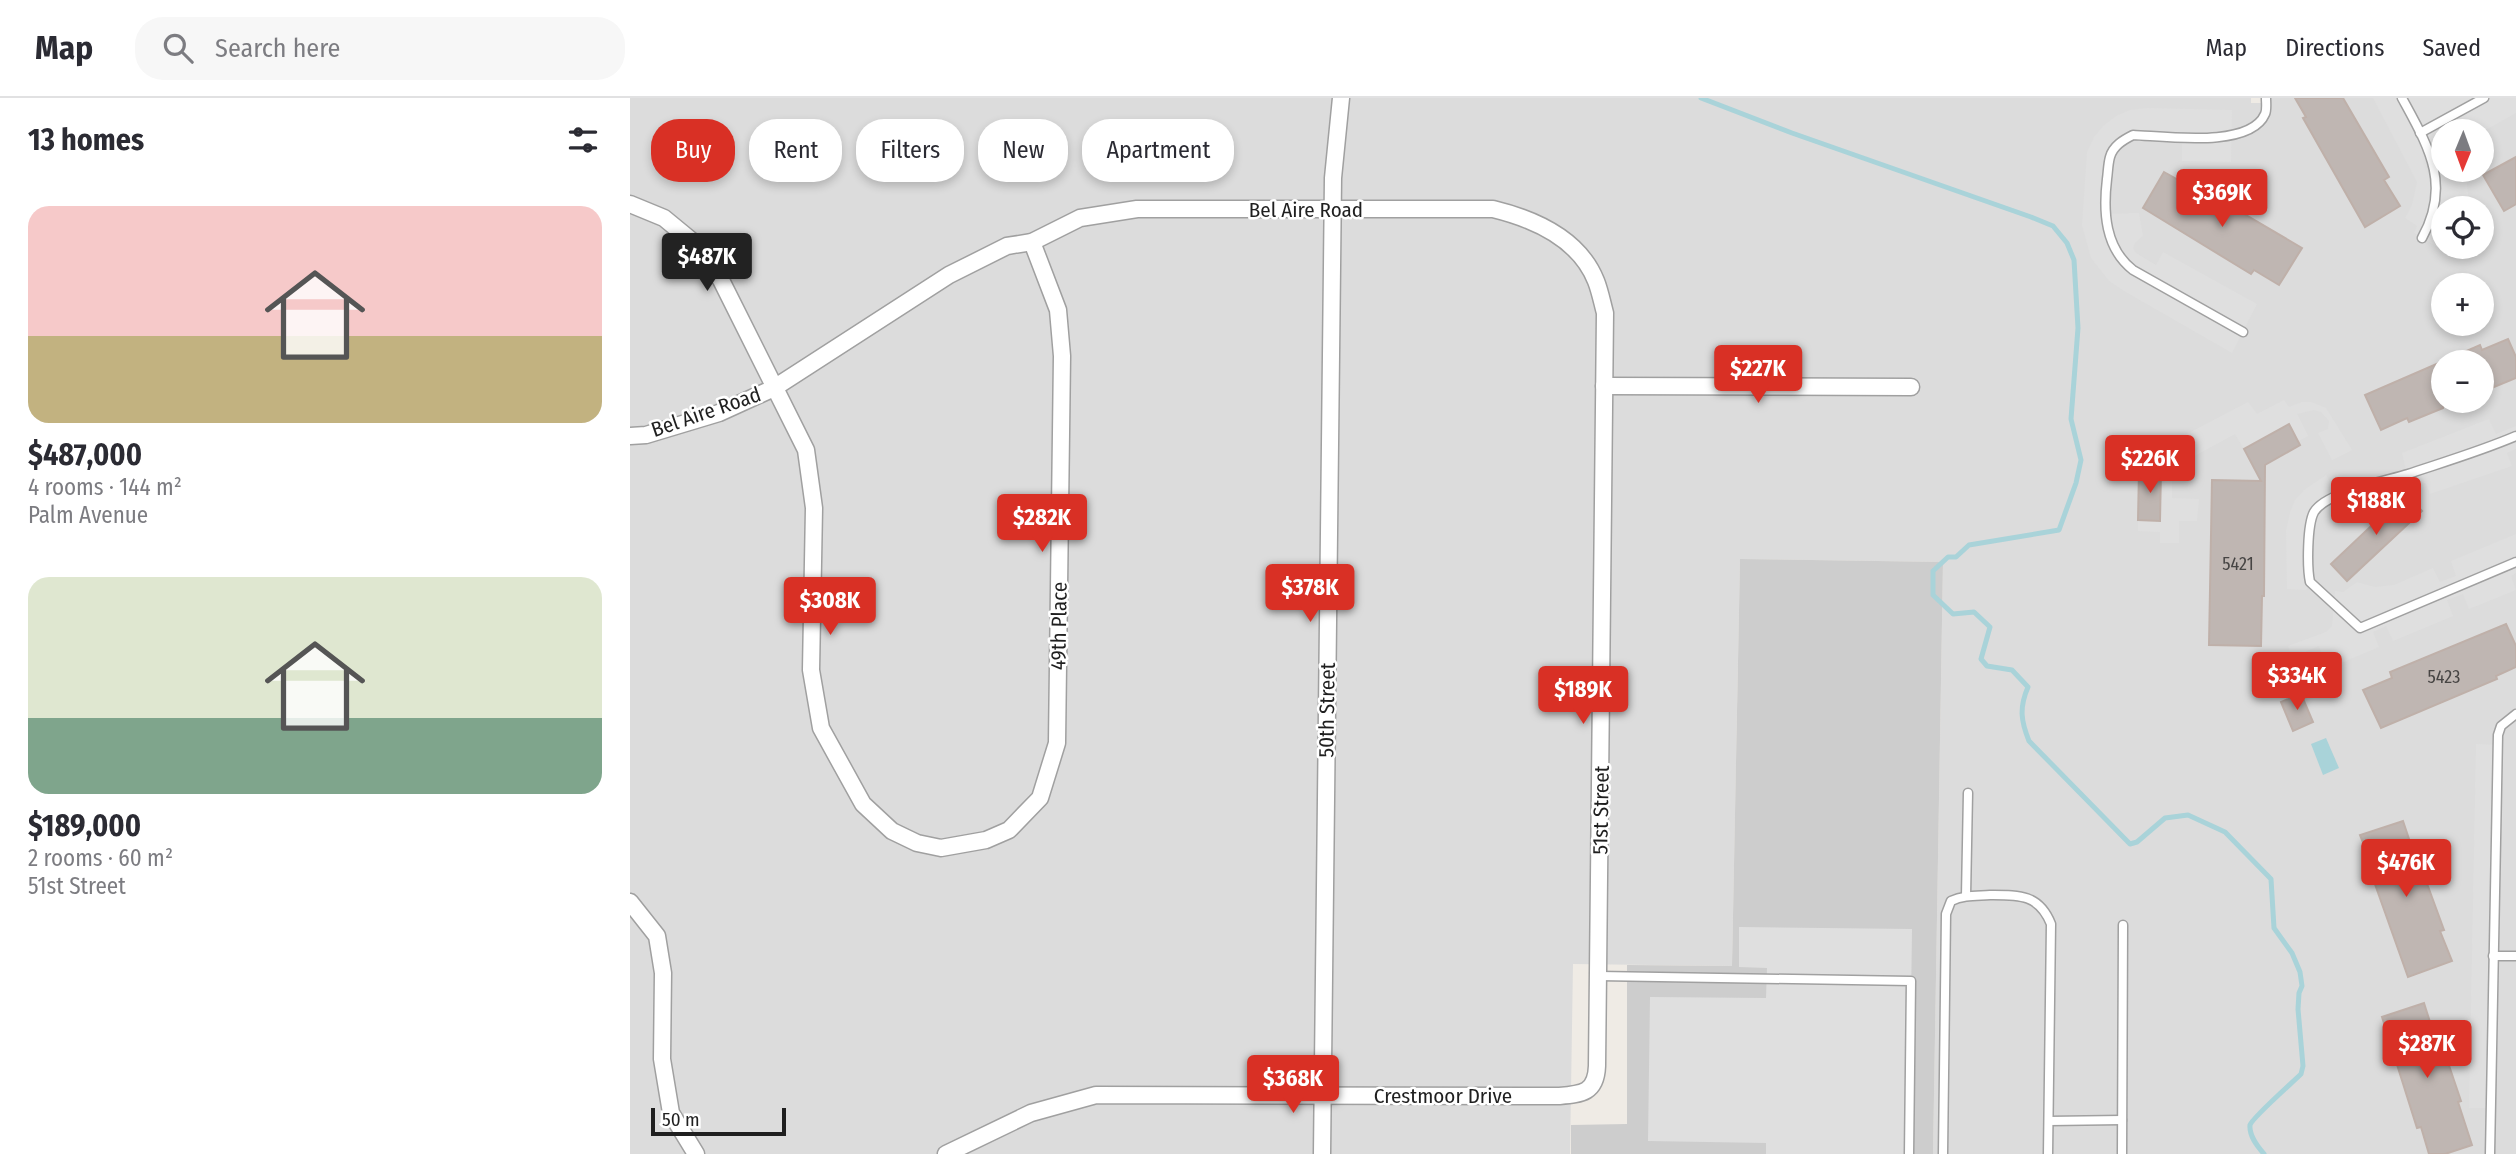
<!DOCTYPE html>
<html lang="en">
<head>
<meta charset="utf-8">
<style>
  body { margin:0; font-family:"Fira Sans Condensed",sans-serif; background:#f7f7f7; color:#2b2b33; height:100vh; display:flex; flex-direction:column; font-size:26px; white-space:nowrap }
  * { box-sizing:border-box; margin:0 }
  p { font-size:23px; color:#7c7c81 }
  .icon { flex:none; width:38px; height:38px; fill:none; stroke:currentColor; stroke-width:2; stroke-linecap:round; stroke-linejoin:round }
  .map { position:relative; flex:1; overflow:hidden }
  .details { display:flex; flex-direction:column; background:#fff; width:630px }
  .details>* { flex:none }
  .guide { position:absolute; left:21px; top:21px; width:665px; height:63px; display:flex; gap:14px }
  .needle { width:46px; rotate:181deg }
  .tools { position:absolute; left:1801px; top:21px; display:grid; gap:14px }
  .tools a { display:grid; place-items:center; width:63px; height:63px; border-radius:50%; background:#fff; box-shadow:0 4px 10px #0003; font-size:35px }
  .scale { position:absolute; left:21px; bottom:18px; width:135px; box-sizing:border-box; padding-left:7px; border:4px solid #1f1f1f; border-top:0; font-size:19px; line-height:24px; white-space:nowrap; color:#1f1f1f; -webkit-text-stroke:5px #fff; paint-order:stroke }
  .price { position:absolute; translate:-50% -60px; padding:0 16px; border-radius:7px; background:#d93025; color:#fff; font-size:23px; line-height:46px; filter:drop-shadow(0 2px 4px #0008) }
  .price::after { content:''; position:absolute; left:50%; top:42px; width:21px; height:16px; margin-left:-10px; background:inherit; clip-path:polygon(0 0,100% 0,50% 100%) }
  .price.on { background:#222; color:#fff }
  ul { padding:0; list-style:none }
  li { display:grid; align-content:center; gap:14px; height:371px; padding:0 28px }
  li span { display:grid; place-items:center; height:217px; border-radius:21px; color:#555 }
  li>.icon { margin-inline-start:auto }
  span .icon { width:126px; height:126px; fill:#fffc; stroke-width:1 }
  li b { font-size:30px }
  h2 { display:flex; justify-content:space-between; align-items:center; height:84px; padding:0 28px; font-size:30px }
  .tag { padding:0 24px; border-radius:28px; background:#fff; box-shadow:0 4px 10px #0003; font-size:24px; line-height:63px }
  .tag.on { background:#d93025; color:#fff }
  header { display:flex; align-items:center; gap:42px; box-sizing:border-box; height:98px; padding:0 35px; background:#fff; border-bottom:2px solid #e1e1e2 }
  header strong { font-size:33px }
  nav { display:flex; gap:38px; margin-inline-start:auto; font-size:24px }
  .search { width:490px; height:63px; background:#f7f7f7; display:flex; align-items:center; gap:18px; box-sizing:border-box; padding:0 24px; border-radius:28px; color:#7c7c81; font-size:26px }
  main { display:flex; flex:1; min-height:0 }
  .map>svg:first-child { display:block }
  .residential { fill:#dcdcdc; fill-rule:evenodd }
  .religious { fill:#cdcdcd }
  .parking { fill:#dfdfdf }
  .water { fill:#a9d3d9 }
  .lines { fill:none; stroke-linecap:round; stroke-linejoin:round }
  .stream { stroke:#a9d3d9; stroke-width:5 }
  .building { fill:#bfb6b2; stroke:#bfb0a9; stroke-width:2 }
  .service-casing { stroke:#a0a0a0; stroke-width:11 }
  .minor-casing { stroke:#a0a0a0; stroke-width:19 }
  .service { stroke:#fff; stroke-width:8 }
  .minor { stroke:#fff; stroke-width:16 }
  .labels { text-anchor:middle; stroke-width:5; stroke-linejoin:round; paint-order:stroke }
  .number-label { font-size:18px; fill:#474544 }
  .street-label { font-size:21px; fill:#1f1f1f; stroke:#fff }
</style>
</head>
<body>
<header>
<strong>Map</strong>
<div class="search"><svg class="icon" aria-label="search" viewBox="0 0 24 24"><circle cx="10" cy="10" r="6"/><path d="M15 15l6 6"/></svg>Search here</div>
<nav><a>Map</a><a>Directions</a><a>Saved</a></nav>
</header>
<main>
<section class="details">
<h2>13 homes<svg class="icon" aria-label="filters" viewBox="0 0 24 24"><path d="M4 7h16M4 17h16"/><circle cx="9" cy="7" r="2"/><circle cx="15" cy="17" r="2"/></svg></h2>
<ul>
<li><span style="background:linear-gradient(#f6c9c9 60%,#c2b280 0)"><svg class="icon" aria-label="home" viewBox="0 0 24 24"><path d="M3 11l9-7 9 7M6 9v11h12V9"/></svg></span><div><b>$487,000</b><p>4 rooms · 144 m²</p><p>Palm Avenue</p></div></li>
<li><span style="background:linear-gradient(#dfe7d0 65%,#7fa58c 0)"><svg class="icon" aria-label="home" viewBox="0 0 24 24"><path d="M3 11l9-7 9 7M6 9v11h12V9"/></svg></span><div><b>$189,000</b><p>2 rooms · 60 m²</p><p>51st Street</p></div></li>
</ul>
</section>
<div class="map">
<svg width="1886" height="1056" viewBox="0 0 1886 1056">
  <rect width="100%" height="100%" fill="#efebe5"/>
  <path class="residential" d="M 0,0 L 1621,0 L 1621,5 L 1635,5 L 1636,0 L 1886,0 L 1886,1056 L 1303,1056 L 1313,464 L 1110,461 L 1102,868 L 943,866 L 940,1056 L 0,1056 ZM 1813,33 L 1852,33 L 1852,72 L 1813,72 ZM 1813,110 L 1852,110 L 1852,149 L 1813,149 ZM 1813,187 L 1852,187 L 1852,226 L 1813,226 ZM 1813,264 L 1852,264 L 1852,303 L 1813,303 Z"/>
  <polygon class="religious" points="1110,461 1313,464 1303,1056 941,1056 941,1027 997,1026 997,867 1102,868"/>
  <g class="parking">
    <polygon points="1743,0 1886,0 1886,15 1852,34 1813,33 1813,72 1835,72 1838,95 1835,110 1813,110 1813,149 1816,149 1814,153 1784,135 1787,128 1775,120 1782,107 1787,84"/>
    <polygon points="1517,10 1602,12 1601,64 1552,63 1552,39 1503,37 1480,59 1475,116 1509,115 1513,138 1505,145 1503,150 1506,155 1526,167 1533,154 1627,206 1602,255 1494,193 1479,183 1461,160 1452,127 1457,54 1464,39 1473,28 1486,18 1500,12"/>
    <polygon points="1654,302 1659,309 1672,304 1681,304 1696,310 1722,352 1702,362 1688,335 1698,331 1699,323 1691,314 1684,312 1667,316 1678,338 1668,343 1659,327 1614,351 1605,336 1557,362 1547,373 1542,383 1542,400 1569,401 1567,423 1549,423 1549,445 1530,445 1530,434 1508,433 1508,422 1530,423 1531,372 1538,368 1541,362 1534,348 1618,304 1627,316"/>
    <polygon points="1859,321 1866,336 1886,328 1886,351 1877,355 1882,368 1800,396 1796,386 1777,376 1772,355"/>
    <polygon points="1696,377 1707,399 1695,404 1680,425 1680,484 1676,492 1657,491 1656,432 1660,414 1665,402 1674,392"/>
    <polygon points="1886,436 1886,475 1881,478 1886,492 1839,511 1833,496 1817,502 1823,518 1763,543 1756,528 1743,534 1749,549 1697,571 1689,548 1662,559 1658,548 1696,534 1702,528 1705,493 1713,494 1727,484 1745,489 1764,487 1803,470 1810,484 1826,478 1821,463"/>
    <polygon points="1846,646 1868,647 1861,1010 1839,1010"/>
    <polygon points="1109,829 1282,831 1279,1056 1136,1056 1136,1045 1018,1043 1020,899 1136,900 1137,870 1109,869"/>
  </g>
  <polygon class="water" points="1696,640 1709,670 1693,677 1681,646"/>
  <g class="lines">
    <path class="stream" d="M 1071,0 L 1162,35 L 1401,119 L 1423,128 L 1437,145 L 1444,162 L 1448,230 L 1441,321 L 1451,362 L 1446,385 L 1429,432 L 1339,447 L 1326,459 L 1318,459 L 1303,473 L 1303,497 L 1323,516 L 1344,514 L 1360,529 L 1351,561 L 1357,568 L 1382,572 L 1398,589 C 1389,610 1391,623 1399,643 L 1500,746 L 1507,744 L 1535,720 L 1558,717 L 1595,734 L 1641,781 L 1644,830 L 1662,855 L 1670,874 L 1672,888 L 1669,895 L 1668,911 L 1673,968 L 1671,976 C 1663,984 1622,1020 1620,1027 C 1619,1038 1627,1048 1634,1056"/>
  </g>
  <g class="building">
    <polygon points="1665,0 1713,0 1759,79 1754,82 1770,108 1735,129 1673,20 1676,19"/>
    <polygon points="1886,59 1886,106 1874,113 1853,77"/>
    <polygon points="1534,74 1561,89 1563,86 1672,150 1649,187 1624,172 1621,176 1513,110"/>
    <polygon points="1878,241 1886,259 1886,280 1852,294 1852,264 1813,264 1813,310 1779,324 1777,320 1751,332 1735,297 1850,247 1852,252"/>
    <polygon points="1659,326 1670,347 1635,367 1634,498 1632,498 1631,548 1579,547 1582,382 1631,383 1614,351"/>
    <polygon points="1509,372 1531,372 1530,423 1508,422"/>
    <polygon points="1775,396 1792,413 1717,483 1701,466"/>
    <polygon points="1876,526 1886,548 1886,569 1866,578 1867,581 1751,630 1733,592 1762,580 1760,574"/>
    <polygon points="1671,596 1683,624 1663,633 1651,604"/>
    <polygon points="1773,723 1787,765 1789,764 1814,832 1810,833 1822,863 1778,879 1741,775 1745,774 1730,737"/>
    <polygon points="1794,905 1805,940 1809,938 1831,1003 1828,1004 1842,1047 1815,1056 1799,1056 1791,1029 1787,1030 1752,919"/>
  </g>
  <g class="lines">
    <g class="service-casing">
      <g id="service">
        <path d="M 1772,0 C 1798,48 1822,86 1792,140"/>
        <polyline points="1790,35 1854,0"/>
        <path d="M 1613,234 L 1503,172 C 1475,150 1473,114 1477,81 C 1478,74 1478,66 1480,59 C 1483,48 1493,42 1503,37 C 1533,38 1620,51 1635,16 C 1637,12 1636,5 1636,0"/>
        <path d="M 1886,338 C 1851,353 1814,364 1778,376 C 1756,383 1696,394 1684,414 C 1677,427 1677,470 1680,484 L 1730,530 L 1886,464"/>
        <polyline points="1336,798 1338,695"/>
        <polyline points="1863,858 1886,858"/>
        <polyline points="969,878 1281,883 1279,1056"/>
        <polyline points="1419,1023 1492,1022"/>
        <path d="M 1313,1056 L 1316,816 L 1321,803 C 1334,797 1346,798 1360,797 C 1389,797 1409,796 1421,826 L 1418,1056"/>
        <polyline points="1492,1056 1493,827"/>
        <polyline points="1860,1056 1868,637 1871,628 1886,616"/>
      </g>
    </g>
    <g class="minor-casing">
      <g id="minor">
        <polyline points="0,106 34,120 68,148 91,182 176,352 184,410 181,572 191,630 233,706 262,733 287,745 311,750 356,742 379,732 410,700 427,645 432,258 428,212 402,144"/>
        <polyline points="974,288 1281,289"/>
        <path d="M 0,338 L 16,337 L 89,315 L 144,290 L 319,177 L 377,148 L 402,144 L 450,120 L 507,111 L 863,111 C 904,121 949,140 966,183 C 970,193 972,204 975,215 L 967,968 C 966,995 952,996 929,998 L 466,997 L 401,1015 L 316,1056"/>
        <polyline points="0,804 27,838 33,875 32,961 41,1015 66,1056"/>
        <polyline points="692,1056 703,80 711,0"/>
      </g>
    </g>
    <use href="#service" class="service"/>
    <use href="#minor" class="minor"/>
  </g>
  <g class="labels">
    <g class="number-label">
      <text x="1608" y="472">5421</text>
      <text x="1814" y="585">5423</text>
    </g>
    <g class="street-label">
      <text x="676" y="119">Bel Aire Road</text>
      <text transform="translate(76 314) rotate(-19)" y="7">Bel Aire Road</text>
      <text transform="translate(429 528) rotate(-89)" y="7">49th Place</text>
      <text transform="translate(697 612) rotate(-89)" y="7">50th Street</text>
      <text transform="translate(971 712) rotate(-89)" y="7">51st Street</text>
      <text x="813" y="1005">Crestmoor Drive</text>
    </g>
  </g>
</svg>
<div class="tools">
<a><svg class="needle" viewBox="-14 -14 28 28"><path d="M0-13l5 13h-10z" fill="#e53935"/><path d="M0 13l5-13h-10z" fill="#7c7c81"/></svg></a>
<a><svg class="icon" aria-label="locate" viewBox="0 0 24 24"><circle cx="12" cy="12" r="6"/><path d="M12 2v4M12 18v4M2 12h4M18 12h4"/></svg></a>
<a>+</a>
<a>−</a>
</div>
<div class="scale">50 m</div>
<b class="price" style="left:1592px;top:131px">$369K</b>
<b class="price on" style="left:77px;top:195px">$487K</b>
<b class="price" style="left:1128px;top:307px">$227K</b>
<b class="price" style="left:1520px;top:397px">$226K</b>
<b class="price" style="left:1746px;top:439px">$188K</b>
<b class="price" style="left:412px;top:456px">$282K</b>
<b class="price" style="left:680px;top:526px">$378K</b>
<b class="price" style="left:200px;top:539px">$308K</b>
<b class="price" style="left:1667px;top:614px">$334K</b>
<b class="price" style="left:953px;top:628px">$189K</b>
<b class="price" style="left:1776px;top:801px">$476K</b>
<b class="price" style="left:1797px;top:982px">$287K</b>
<b class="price" style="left:663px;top:1017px">$368K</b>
<div class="guide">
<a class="tag on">Buy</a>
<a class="tag">Rent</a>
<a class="tag">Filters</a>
<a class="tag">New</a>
<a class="tag">Apartment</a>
</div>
</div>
</main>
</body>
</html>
